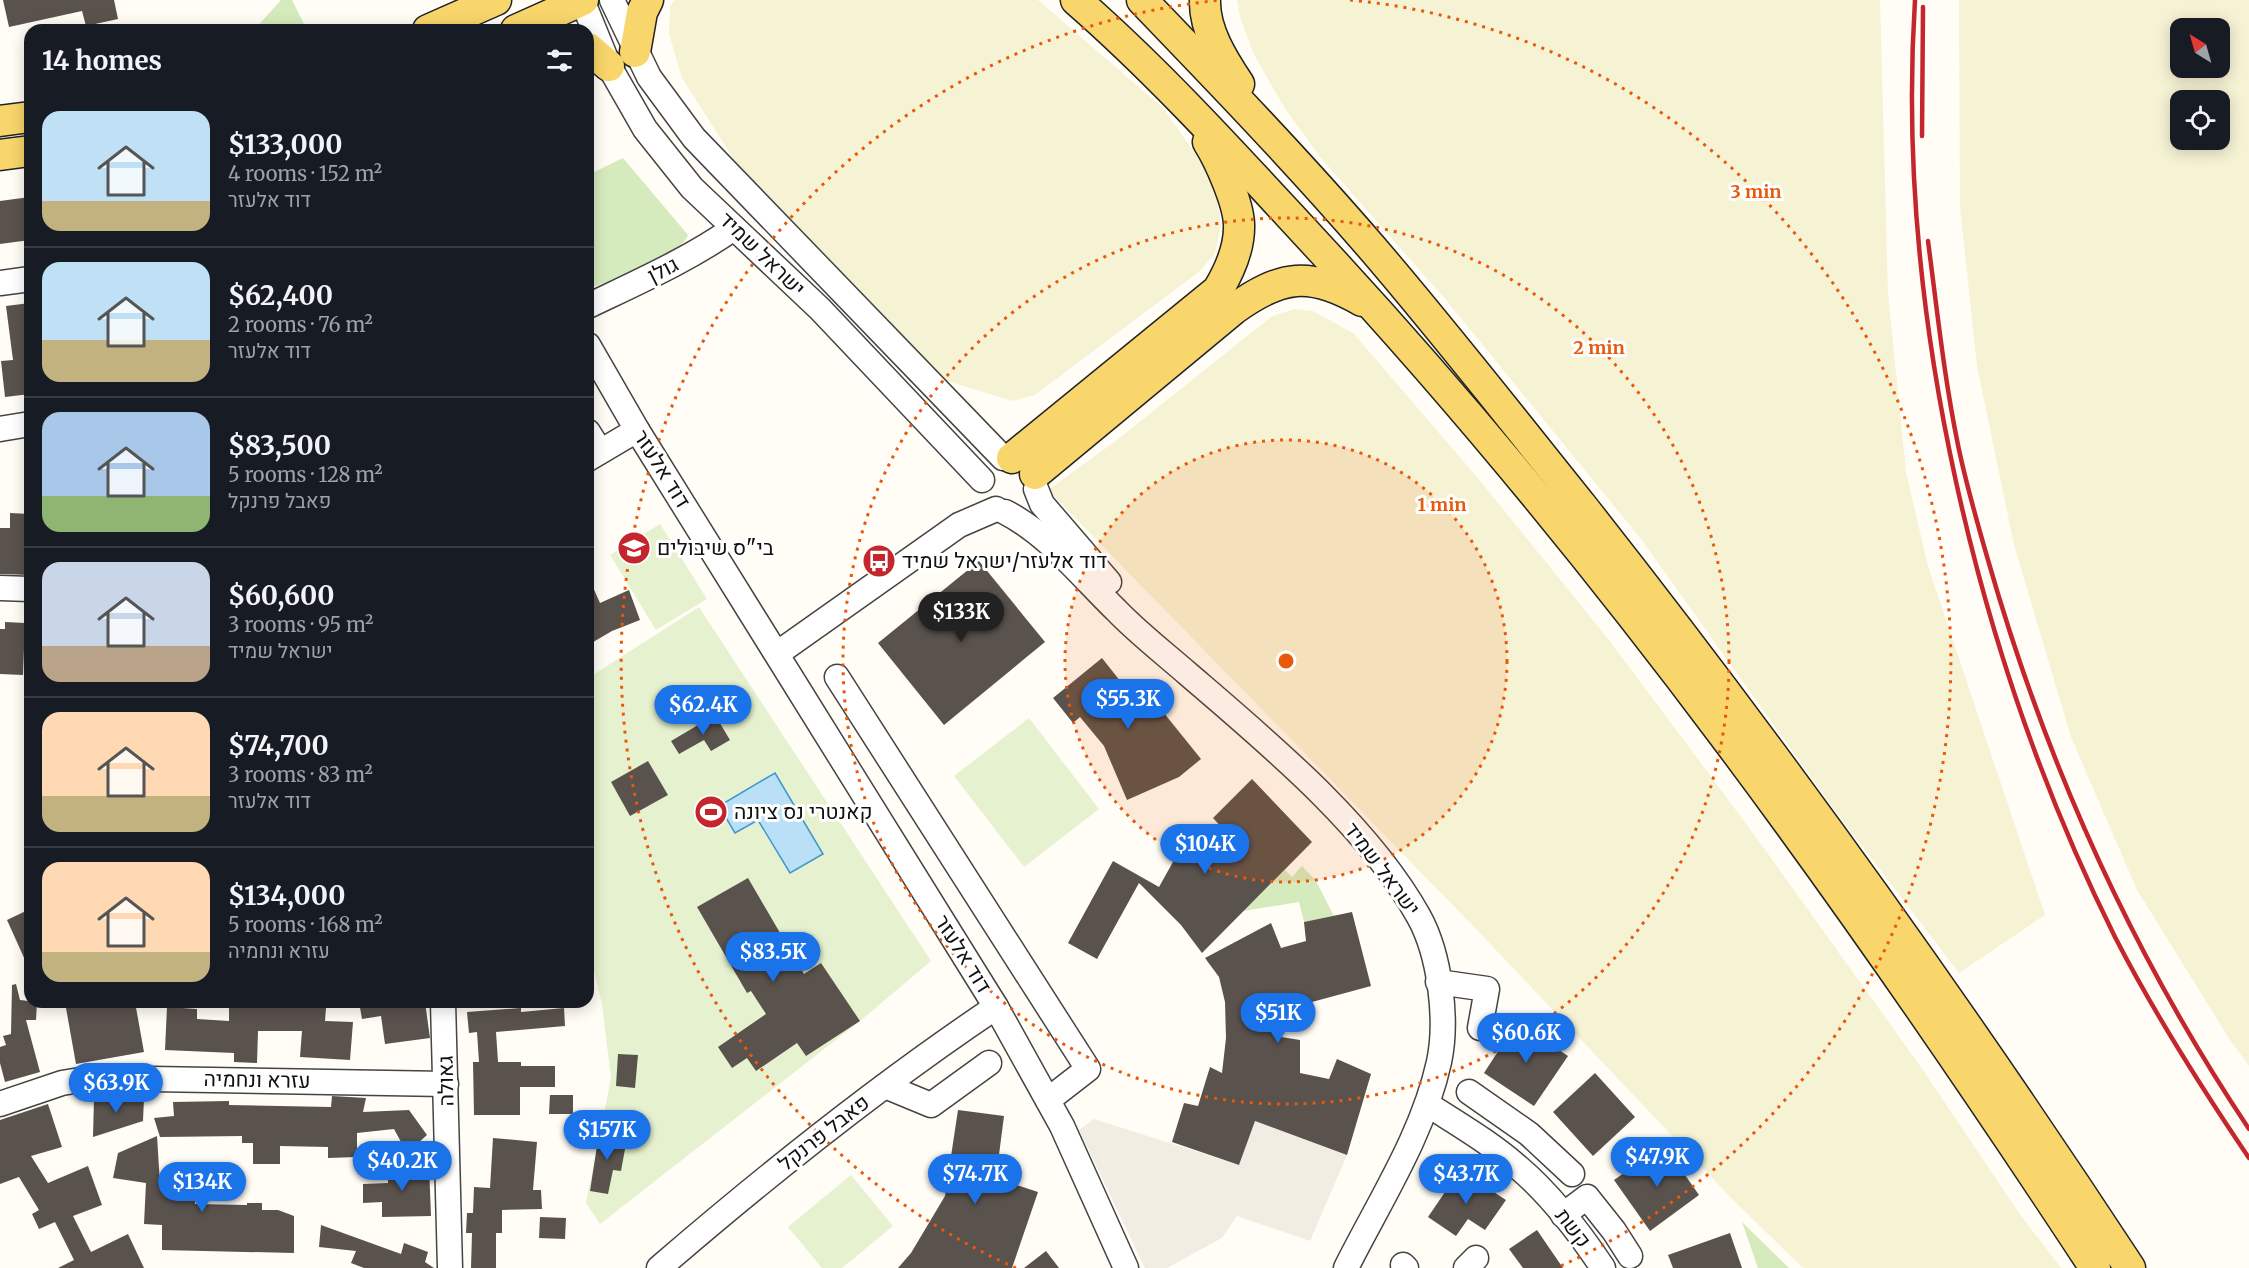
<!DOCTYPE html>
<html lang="en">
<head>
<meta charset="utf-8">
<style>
  body { margin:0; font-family:Merriweather,Heebo,serif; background:#20242c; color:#f1f3f6; height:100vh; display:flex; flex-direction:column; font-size:22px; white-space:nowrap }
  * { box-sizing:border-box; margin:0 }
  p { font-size:20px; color:#9ea1a6 }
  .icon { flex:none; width:33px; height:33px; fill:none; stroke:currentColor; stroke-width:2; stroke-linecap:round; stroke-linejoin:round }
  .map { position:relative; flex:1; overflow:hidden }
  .sheet { position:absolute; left:24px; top:24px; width:570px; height:984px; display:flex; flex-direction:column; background:#171b24; border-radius:18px; box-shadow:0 3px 15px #0003 }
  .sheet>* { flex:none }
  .needle { width:39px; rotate:323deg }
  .fabs { position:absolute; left:2170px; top:18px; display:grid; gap:12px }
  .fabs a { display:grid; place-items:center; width:60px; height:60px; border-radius:12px; background:#171b24; box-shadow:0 3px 15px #0003; font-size:30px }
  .price { position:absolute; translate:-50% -51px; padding:0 14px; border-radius:21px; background:#1a73e8; color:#fff; font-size:20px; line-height:39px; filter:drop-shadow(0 2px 3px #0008) }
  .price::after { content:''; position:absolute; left:50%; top:36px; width:18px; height:14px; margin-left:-9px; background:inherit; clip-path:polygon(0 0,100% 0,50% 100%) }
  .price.on { background:#222; color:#fff }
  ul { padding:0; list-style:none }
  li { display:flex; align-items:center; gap:18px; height:150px; padding:0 18px }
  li+li { border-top:2px solid #363941 }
  li span { display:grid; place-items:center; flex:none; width:168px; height:120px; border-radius:18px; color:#555 }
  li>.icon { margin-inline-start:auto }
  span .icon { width:72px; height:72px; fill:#fffc; stroke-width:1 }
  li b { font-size:26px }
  h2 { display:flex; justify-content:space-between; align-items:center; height:72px; padding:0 18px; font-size:26px }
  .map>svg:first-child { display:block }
  .farmland { fill:#f6f3d4; fill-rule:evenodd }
  .green { fill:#d5ebbd }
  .pitch { fill:#e6f2cf }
  .plaza { fill:#f1ede2 }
  .water { fill:#b9e0f7; stroke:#3f96cf; stroke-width:1.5 }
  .building { fill:#5a524d }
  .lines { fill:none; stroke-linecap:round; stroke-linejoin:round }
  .minor-casing { stroke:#444; stroke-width:27 }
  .major-casing { stroke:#222; stroke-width:33 }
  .minor { stroke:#fff; stroke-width:24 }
  .major { stroke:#f9d66b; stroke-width:30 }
  .rail { stroke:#c4262e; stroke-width:4.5 }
  .ring { fill:none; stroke:#e8590c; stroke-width:3; stroke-dasharray:3 6 }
  .labels { text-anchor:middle; stroke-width:6; stroke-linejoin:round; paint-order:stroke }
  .street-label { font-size:21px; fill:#111; stroke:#fff }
  .poi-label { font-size:21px; fill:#111; stroke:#fff; text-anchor:start }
  .centre { fill:#e8590c; stroke:#fff; stroke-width:3 }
  .ring-label { font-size:18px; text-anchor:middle; font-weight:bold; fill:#e8590c; stroke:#fff; stroke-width:6; stroke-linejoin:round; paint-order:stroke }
</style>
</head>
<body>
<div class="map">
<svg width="2249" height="1268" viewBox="0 0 2249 1268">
  <rect width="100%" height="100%" fill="#fffdf5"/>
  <g class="farmland">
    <polygon points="675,0 1038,0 1163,108 1206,169 1215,190 1221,225 1215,253 1200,271 1035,395 1013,401 947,381 751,186 682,78 669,34 670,6"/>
    <polygon points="1237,0 1880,0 1888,293 1906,472 1928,566 2045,915 1959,973 1833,808 1641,539 1446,300 1320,157 1284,107 1253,53 1240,17"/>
    <path d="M 1959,0 L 2249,0 L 2249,1066 L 2230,1040 L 2137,890 L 2071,737 L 2014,545 L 1977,366 L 1960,207 ZM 2220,28 L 2220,68 L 2181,68 L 2181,28 ZM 2220,100 L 2220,140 L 2181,140 L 2181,100 Z"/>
    <polygon points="1294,309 1313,311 1353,333 1477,477 1609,640 1756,837 1925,1073 2019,1213 2061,1268 1803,1268 1733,1200 1476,929 1048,490 1113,443 1252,332 1273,316"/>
  </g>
  <g class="green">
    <polygon points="281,0 292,0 307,30 254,30"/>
    <path d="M 623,158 L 688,235 C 679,259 613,279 588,289 L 588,175 Z"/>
    <polygon points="1302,866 1316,881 1334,916 1304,922 1299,902 1243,911 1285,870 1292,877"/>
    <polygon points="1742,1222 1789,1268 1758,1268"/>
  </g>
  <g class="pitch">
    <polygon points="660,524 707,599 656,630 610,555"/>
    <polygon points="699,607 931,961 860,1021 600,1224 586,1203 611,1078 602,1004 588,946 588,678"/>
    <polygon points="1029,718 1099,809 1024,867 954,776"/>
    <polygon points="851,1175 893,1226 842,1268 822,1268 788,1227"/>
  </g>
  <polygon class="plaza" points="1094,1119 1239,1165 1255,1121 1347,1155 1310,1241 1237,1216 1222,1238 1167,1268 1145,1268 1079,1130"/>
  <polygon class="water" points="775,773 823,854 790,873 758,820 735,833 719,806"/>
  <g class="building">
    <polygon points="3,0 114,0 118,19 86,26 82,11 9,27"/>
    <polygon points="30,197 30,240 0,244 0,201"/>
    <polygon points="30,303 30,394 5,397 1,361 13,360 6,306"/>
    <polygon points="10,513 30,514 30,575 0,574 0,528 10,528"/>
    <polygon points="979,561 1045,642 944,725 878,643"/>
    <polygon points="588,576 600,603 629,590 640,620 612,631 588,645"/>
    <polygon points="5,622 25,623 23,675 0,674 0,629 5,629"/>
    <polygon points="1102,658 1132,696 1143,687 1201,759 1179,777 1127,800 1104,746 1080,717 1073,723 1053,698"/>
    <polygon points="715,715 730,740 711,751 704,740 679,754 671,741"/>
    <polygon points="648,761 668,795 630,816 611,782"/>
    <polygon points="1252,779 1312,842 1202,953 1181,925 1139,883 1097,959 1068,943 1113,861 1159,887 1183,844 1201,860 1223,829 1213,818"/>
    <polygon points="748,878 804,974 821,963 860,1021 806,1056 797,1043 756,1071 747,1058 732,1068 718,1047 766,1014 751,991 747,993 697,907"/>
    <polygon points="30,909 30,971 7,920"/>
    <polygon points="1352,912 1371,986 1275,1012 1275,1036 1300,1040 1300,1073 1329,1079 1337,1059 1371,1074 1347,1155 1255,1121 1239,1165 1172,1142 1184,1103 1198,1106 1210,1067 1222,1073 1226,1038 1225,1002 1219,977 1205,958 1271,923 1281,948 1306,941 1304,922"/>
    <polygon points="16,984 20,1000 37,1002 36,1020 26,1020 40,1072 5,1082 0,1063 0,1047 6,1045 3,1036 11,1034 12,985"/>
    <polygon points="96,1002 97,1007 135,1002 144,1052 76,1064 66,1008"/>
    <polygon points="229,1002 287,1002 287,1006 326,1008 325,1021 353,1022 350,1060 300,1057 302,1031 258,1031 257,1063 234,1062 234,1053 165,1050 167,1007 197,1009 197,1019 229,1021"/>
    <polygon points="359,1002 425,1002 430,1038 385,1044 381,1016 362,1019"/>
    <polygon points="521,1008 521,1012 564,1008 565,1026 496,1032 498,1062 521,1062 521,1066 555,1066 555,1087 520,1087 520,1115 474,1115 473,1062 479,1062 477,1032 469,1033 467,1012"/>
    <polygon points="1517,1022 1568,1056 1534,1106 1484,1073"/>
    <polygon points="618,1054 638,1055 635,1088 616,1086"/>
    <polygon points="1595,1073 1635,1117 1593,1156 1553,1112"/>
    <polygon points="550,1095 573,1095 573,1114 549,1114"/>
    <polygon points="332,1096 366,1098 363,1112 409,1110 427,1135 407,1153 394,1129 357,1133 357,1157 328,1158 328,1147 280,1146 280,1164 253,1164 253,1143 242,1143 242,1136 160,1137 154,1118 174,1116 173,1102 229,1101 229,1105 331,1107"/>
    <polygon points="94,1098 144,1098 143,1121 93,1137"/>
    <polygon points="48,1104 62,1147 31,1156 48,1183 88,1166 102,1205 73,1216 91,1252 128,1234 144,1268 58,1268 74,1260 55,1222 39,1229 32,1214 39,1210 19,1177 0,1184 0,1120"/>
    <polygon points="958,1110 1004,1116 996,1178 1038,1192 1012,1268 898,1268 911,1253 945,1196"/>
    <polygon points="599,1133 627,1138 621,1171 613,1170 608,1194 590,1191"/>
    <polygon points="157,1136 160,1184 194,1183 195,1204 247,1205 247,1203 262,1203 262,1210 278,1210 294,1216 294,1253 162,1250 162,1225 144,1224 146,1183 113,1178 118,1153"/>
    <polygon points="493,1138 537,1142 533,1190 541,1190 542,1209 502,1210 502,1233 496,1233 496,1268 471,1268 472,1233 466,1233 467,1213 473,1213 474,1187 490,1188"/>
    <polygon points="1664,1145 1699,1195 1650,1231 1614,1180"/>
    <polygon points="429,1165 431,1216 382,1217 382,1202 363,1203 363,1184 388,1183 388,1166"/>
    <polygon points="1460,1170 1506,1200 1485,1230 1468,1219 1456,1236 1428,1217"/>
    <polygon points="540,1217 566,1218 565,1239 539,1238"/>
    <polygon points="321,1225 401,1254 404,1243 428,1252 425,1262 434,1268 364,1268 351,1263 356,1251 319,1247"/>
    <polygon points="1537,1230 1563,1268 1523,1268 1509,1249"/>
    <polygon points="1730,1233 1742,1268 1673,1268 1668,1255"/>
    <polygon points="1046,1251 1059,1268 1024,1268"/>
  </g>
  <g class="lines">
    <g class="minor-casing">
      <g id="minor">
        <polyline points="582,0 609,66 645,129 692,188 820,309 982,480"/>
        <polyline points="612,0 649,77 694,138 1003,458"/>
        <polyline points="0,283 30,279"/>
        <path d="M 588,306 C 638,282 688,260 734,228"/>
        <polyline points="588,345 637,430 996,1007 1062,1126 1126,1268"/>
        <polyline points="0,429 30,424"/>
        <polyline points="588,432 600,451"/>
        <polyline points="588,459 637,430"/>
        <polyline points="1036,489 1042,504 1109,582"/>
        <path d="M 1005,512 C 1048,534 1081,576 1116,610 C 1138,633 1164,653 1188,674 C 1266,741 1369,826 1419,917 C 1440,955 1448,1020 1439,1062 C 1423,1135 1379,1202 1346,1268"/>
        <polyline points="0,588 30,589"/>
        <polyline points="778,653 959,525 996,509"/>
        <polyline points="837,677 1088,1069 1048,1100"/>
        <polyline points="1438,982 1487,989 1480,1028"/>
        <polyline points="443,1002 450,1268"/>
        <polyline points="885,1086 931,1105 989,1063"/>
        <polyline points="1469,1092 1529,1134 1572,1174"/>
        <polyline points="0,1104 62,1083 92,1078 446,1084"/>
        <path d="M 1427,1104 C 1458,1124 1491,1143 1519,1168 C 1552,1196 1579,1232 1603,1268"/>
        <polyline points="1563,1215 1587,1197 1614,1231 1630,1256"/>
        <polyline points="1403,1265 1406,1268"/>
        <path d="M 659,1268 C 767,1175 878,1086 996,1007"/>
        <polyline points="1466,1268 1476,1258"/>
      </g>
    </g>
    <g class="major-casing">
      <g id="major">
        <path d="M 1076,0 C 1162,75 1240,162 1317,245 C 1609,559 1860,910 2095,1268"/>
        <path d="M 1142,0 C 1220,81 1299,163 1373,249 C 1445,333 1513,420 1582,506 C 1776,752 1958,1006 2130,1268"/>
        <path d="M 1205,0 C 1204,30 1223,60 1239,84"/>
        <polyline points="428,30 496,0"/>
        <polyline points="516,30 583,0"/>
        <polyline points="588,48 609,66"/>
        <polyline points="635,52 642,12 648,0"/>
        <polyline points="0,121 30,117"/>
        <polyline points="0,155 30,151"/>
        <path d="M 1012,458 L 1218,290 C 1230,270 1240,248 1239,224 C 1238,202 1220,161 1208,142"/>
        <path d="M 1035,474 L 1234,309 C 1281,275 1310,271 1362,301"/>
      </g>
    </g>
    <use href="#minor" class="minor"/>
    <use href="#major" class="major"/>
    <g class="rail">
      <path d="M 1915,0 C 1895,309 1977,660 2115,937 C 2154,1013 2201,1087 2249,1158"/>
      <polyline points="1922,136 1923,7"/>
      <path d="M 1928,241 C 1937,309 1944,377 1958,445 C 1966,484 1977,522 1988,560 C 2046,763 2132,954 2249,1129"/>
    </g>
  </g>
  <circle cx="1286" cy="661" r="221" fill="#e8590c" fill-opacity=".12"/>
  <g class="ring">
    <circle cx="1286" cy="661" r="221"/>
    <circle cx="1286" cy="661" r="443"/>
    <path d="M1016 1268A664 664 0 0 1 1222 0M1350 0A664 664 0 0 1 1556 1268"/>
  </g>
  <defs>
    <g id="school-disc" transform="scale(1.725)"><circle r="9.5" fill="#c4262e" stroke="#fff"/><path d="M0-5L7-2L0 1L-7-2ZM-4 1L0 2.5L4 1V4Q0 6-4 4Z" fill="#fff"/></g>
    <g id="bus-disc" transform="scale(1.725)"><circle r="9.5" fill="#c4262e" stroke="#fff"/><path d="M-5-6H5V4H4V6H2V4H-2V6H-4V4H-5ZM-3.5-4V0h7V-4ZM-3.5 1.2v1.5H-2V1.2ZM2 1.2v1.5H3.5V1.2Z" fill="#fff"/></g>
    <g id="stadium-disc" transform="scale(1.725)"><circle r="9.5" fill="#c4262e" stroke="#fff"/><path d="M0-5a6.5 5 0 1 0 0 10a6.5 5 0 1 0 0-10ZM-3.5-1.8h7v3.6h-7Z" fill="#fff"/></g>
  </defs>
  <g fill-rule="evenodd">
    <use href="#school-disc" x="634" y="548"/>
    <use href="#bus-disc" x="879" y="561"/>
    <use href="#stadium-disc" x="711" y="812"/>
  </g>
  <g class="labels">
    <g class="street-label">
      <text transform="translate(762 254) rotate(44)" y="7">ישראל שמיד</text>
      <text transform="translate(663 270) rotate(-27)" y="7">גולן</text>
      <text transform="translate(662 469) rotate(58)" y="7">דוד אלעזר</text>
      <text transform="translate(1382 869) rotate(53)" y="7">ישראל שמיד</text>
      <text transform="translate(963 954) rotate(58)" y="7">דוד אלעזר</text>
      <text transform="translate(257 1080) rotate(1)" y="7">עזרא ונחמיה</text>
      <text transform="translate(446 1081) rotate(-91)" y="7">גאולה</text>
      <text transform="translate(824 1133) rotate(-38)" y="7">פאבל פרנקל</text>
      <text transform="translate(1573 1228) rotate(52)" y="7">קשת</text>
    </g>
    <g class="poi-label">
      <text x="657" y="555">בי"ס שיבולים</text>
      <text x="902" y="568">דוד אלעזר/ישראל שמיד</text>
      <text x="734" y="819">קאנטרי נס ציונה</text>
    </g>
  </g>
  <circle cx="1286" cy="661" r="9" class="centre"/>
  <g class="ring-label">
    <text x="1756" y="198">3 min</text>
    <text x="1599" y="354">2 min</text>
    <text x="1442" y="511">1 min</text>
  </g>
</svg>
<div class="fabs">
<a><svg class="needle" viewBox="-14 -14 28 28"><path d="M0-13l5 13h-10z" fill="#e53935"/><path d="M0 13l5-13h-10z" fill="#9ea1a6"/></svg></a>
<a><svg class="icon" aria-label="locate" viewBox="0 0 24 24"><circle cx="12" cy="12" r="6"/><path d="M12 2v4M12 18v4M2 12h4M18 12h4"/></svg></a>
</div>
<b class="price on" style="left:961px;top:643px">$133K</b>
<b class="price" style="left:1128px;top:730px">$55.3K</b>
<b class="price" style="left:703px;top:736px">$62.4K</b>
<b class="price" style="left:1205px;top:875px">$104K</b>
<b class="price" style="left:773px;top:983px">$83.5K</b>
<b class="price" style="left:1278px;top:1044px">$51K</b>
<b class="price" style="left:1526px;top:1064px">$60.6K</b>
<b class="price" style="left:116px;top:1114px">$63.9K</b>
<b class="price" style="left:607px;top:1161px">$157K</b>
<b class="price" style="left:1657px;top:1188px">$47.9K</b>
<b class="price" style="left:402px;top:1192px">$40.2K</b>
<b class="price" style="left:975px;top:1205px">$74.7K</b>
<b class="price" style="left:1466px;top:1205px">$43.7K</b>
<b class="price" style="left:202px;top:1213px">$134K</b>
<section class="sheet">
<h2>14 homes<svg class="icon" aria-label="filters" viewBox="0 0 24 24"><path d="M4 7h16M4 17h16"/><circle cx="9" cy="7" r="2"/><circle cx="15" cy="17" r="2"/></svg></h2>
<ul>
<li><span style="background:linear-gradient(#bfe0f5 75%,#c2b280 0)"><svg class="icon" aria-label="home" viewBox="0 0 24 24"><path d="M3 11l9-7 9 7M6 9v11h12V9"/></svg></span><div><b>$133,000</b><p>4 rooms · 152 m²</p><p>דוד אלעזר</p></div></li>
<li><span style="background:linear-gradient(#bfe0f5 65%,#c2b280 0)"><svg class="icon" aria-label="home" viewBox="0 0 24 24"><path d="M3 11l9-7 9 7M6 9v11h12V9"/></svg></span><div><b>$62,400</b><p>2 rooms · 76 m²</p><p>דוד אלעזר</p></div></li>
<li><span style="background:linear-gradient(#a9c7e8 70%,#8fb573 0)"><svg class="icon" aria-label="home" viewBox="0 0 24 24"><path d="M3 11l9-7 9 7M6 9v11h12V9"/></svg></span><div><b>$83,500</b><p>5 rooms · 128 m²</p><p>פאבל פרנקל</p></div></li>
<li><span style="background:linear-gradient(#c9d6e8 70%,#b9a48a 0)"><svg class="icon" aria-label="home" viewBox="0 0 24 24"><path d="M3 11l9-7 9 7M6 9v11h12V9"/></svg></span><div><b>$60,600</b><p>3 rooms · 95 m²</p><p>ישראל שמיד</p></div></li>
<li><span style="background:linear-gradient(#ffd9b3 70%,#c2b280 0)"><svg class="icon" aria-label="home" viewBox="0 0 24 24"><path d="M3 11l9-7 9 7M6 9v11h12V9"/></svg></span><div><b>$74,700</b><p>3 rooms · 83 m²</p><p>דוד אלעזר</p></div></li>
<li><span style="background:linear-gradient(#ffd9b3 75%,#c2b280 0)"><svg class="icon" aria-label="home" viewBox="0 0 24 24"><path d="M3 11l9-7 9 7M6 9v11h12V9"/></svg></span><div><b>$134,000</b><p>5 rooms · 168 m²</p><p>עזרא ונחמיה</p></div></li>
</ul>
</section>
</div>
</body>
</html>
